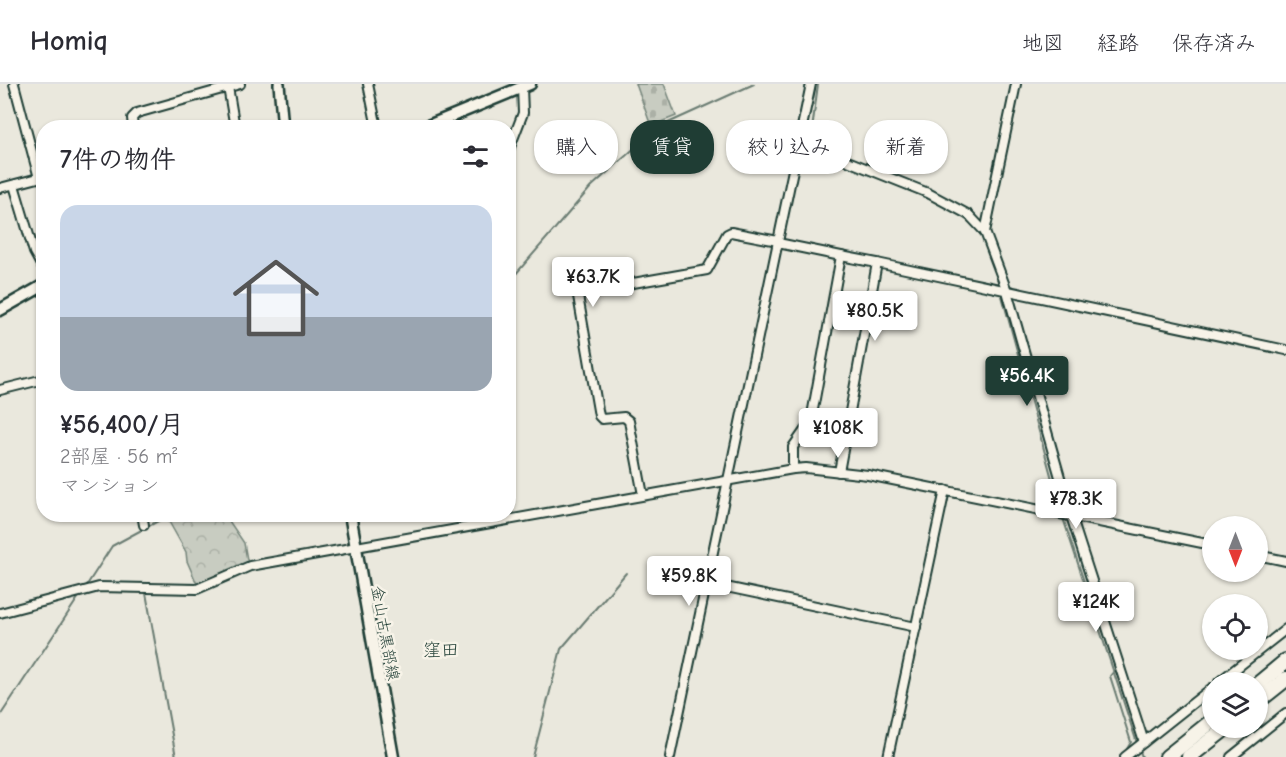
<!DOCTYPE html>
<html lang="ja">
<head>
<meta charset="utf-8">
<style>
  body { margin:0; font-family:"Comic Neue","Klee One",sans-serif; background:#f2f2f3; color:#2b2b33; height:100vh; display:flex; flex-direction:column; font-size:22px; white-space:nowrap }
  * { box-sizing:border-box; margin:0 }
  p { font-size:20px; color:#7c7c81 }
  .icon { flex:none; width:33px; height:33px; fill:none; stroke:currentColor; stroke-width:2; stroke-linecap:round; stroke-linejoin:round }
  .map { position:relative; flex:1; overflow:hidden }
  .details { position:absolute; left:36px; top:36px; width:480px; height:402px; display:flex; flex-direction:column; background:#fff; border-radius:24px; box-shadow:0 2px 4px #0004 }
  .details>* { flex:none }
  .guide { position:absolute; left:534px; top:36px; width:570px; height:54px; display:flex; gap:12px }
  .needle { width:39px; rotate:180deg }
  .controls { position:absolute; left:1202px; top:432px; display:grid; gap:12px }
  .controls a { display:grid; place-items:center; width:66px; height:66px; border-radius:50%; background:#fff; box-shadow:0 2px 4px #0004; font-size:30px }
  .price { position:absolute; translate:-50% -51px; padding:0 14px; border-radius:6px; background:#fff; color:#222; font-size:20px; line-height:39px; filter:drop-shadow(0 2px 3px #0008) }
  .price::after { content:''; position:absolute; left:50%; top:36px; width:18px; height:14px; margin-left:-9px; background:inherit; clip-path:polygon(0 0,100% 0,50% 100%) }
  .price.on { background:#1f3d34; color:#fff }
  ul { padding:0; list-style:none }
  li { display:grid; align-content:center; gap:12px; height:318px; padding:0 24px }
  li span { display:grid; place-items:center; height:186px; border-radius:18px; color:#555 }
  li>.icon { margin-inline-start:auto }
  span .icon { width:108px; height:108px; fill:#fffc; stroke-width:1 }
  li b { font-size:26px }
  h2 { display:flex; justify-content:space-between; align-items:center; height:72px; padding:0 24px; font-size:26px }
  .pill { padding:0 21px; border-radius:24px; background:#fff; box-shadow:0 2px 4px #0004; font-size:21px; line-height:54px }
  .pill.on { background:#1f3d34; color:#fff }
  header { display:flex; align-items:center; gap:36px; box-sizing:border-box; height:84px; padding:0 30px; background:#fff; border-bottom:2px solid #e1e1e2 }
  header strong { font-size:28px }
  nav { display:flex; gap:33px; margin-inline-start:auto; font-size:21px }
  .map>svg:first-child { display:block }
  .forest { fill:url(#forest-crowns); stroke:#74847a; stroke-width:1.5 }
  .cemetery { fill:url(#cemetery-stones); stroke:#74847a; stroke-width:1.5 }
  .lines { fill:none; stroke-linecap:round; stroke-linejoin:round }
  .stream { stroke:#6a7c72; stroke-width:2 }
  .minor-casing { stroke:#1f3d34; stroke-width:12 }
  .tertiary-casing { stroke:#1f3d34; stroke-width:14 }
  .secondary-casing { stroke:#1f3d34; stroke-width:15 }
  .motorway-casing { stroke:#1f3d34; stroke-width:18 }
  .minor { stroke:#f7f3e8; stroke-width:8 }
  .tertiary { stroke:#f7f3e8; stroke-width:9 }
  .secondary { stroke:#f7f3e8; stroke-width:10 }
  .motorway { stroke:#f7f3e8; stroke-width:14 }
  .labels { text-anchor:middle; stroke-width:5; stroke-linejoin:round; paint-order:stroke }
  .street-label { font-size:16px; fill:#1f3d34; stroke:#f7f3e8 }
  .neighbourhood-label { font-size:18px; fill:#1f3d34; stroke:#f7f3e8 }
</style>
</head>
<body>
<header>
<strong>Homiq</strong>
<nav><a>地図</a><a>経路</a><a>保存済み</a></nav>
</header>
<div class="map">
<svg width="1286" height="673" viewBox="0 0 1286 673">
  <defs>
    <pattern id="forest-crowns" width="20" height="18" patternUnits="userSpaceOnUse" patternTransform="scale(1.5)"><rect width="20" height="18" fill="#c8ccc1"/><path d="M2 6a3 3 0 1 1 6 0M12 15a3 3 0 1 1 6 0" fill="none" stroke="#abb0a6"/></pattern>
    <pattern id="cemetery-stones" width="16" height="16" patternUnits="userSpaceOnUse" patternTransform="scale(1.5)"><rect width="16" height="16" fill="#c8ccc1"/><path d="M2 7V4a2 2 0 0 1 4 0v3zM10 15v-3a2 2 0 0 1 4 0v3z" fill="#abb0a6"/></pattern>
  </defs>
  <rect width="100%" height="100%" fill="#eae8dd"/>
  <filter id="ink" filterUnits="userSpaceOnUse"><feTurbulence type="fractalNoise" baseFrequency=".0167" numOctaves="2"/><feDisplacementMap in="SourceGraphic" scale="12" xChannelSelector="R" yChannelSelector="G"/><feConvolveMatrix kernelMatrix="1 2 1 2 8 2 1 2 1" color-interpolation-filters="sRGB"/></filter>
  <g filter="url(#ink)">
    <polygon class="forest" points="175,431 225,431 244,459 248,481 197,500 187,477 186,468 168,436"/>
    <polygon class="cemetery" points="636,0 664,0 676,32 651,42"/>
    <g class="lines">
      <g class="stream">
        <polyline points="810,61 818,0"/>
        <path d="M 831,74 C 865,90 959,120 978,147 C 989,162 995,185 1000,202"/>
        <polyline points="508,199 591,103 657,44 754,0"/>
        <polyline points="1001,208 1061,428"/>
        <polyline points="1063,434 1137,659"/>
        <polyline points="85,504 112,462 171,430"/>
        <polyline points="146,509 176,673"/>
        <polyline points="1114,587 1110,592 1131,658 1124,670"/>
        <polyline points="0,632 80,511"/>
        <polyline points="1139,664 1142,673"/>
        <polyline points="533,673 561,565 626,489"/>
      </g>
      <g class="minor-casing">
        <g id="minor">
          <polyline points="14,0 39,94"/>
          <polyline points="368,0 377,44"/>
          <polyline points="228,3 235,44"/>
          <polyline points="133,44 132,34 137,29 240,0"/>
          <polyline points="798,63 815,64 928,109 969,131 985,148 1007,207 1071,432 1144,658"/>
          <polyline points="508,68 523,29 522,3"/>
          <polyline points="14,101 34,168 44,186"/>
          <polyline points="0,104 42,93"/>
          <polyline points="985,148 1016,0"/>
          <polyline points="778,159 841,172 812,331 807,343 793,363 793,385"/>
          <polyline points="877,179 1286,266"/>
          <polyline points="0,306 44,295"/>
          <polyline points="839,388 877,179 841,172"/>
          <polyline points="643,411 629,337 624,333 602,335 599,332 578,212 582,208 707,186 727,150 731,148 778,157"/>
          <polyline points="142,430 144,441"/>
          <polyline points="1257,471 1286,477"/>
          <polyline points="707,499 916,543"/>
          <polyline points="0,529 99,503 197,505 250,482 793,385 806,384 868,391 1212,461"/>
          <polyline points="1219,598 1286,545"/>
          <polyline points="670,673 811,0"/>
          <polyline points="888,673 945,406"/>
          <polyline points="1125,673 1212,604"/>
          <polyline points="1231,673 1286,629"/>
        </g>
      </g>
      <g class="tertiary-casing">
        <polyline id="tertiary" points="279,0 283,44"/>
      </g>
      <g class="secondary-casing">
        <g id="secondary">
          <polyline points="423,44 530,0"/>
          <polyline points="0,226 44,201"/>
          <polyline points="350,430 393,673"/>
        </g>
      </g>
      <g class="motorway-casing">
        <g id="motorway">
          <polyline points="1257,601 1286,577"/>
          <polyline points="1257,618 1286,595"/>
          <polyline points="1167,673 1212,637"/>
          <polyline points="1189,673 1226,644"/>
        </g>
      </g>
      <use href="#minor" class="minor"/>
      <use href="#tertiary" class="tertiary"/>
      <use href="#secondary" class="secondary"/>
      <use href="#motorway" class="motorway"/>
    </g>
  </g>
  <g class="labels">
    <g class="street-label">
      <text transform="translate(386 549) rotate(80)" y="6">金山古黒部線</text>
    </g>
    <g class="neighbourhood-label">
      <text x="441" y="572">窪田</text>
    </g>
  </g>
</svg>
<div class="controls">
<a><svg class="needle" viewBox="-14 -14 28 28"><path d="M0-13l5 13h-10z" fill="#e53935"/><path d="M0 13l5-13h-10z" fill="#7c7c81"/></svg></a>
<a><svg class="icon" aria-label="locate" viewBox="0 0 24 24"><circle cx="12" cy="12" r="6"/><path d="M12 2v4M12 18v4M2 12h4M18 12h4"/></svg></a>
<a><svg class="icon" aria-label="layers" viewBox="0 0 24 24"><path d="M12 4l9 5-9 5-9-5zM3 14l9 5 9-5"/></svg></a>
</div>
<b class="price" style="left:593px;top:224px">¥63.7K</b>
<b class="price" style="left:875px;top:258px">¥80.5K</b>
<b class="price on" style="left:1027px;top:323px">¥56.4K</b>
<b class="price" style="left:838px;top:375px">¥108K</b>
<b class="price" style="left:1076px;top:446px">¥78.3K</b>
<b class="price" style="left:689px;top:523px">¥59.8K</b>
<b class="price" style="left:1096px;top:549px">¥124K</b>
<div class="guide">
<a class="pill">購入</a>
<a class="pill on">賃貸</a>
<a class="pill">絞り込み</a>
<a class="pill">新着</a>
</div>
<section class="details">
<h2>7件の物件<svg class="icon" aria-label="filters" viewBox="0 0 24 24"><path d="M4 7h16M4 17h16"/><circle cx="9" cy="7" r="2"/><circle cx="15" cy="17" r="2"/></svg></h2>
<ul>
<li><span style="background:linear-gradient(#c9d6e8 60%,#9aa5b1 0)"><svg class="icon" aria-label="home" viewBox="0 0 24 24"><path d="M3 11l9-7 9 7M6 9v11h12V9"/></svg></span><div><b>¥56,400/月</b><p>2部屋 · 56 m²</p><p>マンション</p></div></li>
</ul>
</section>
</div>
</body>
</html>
